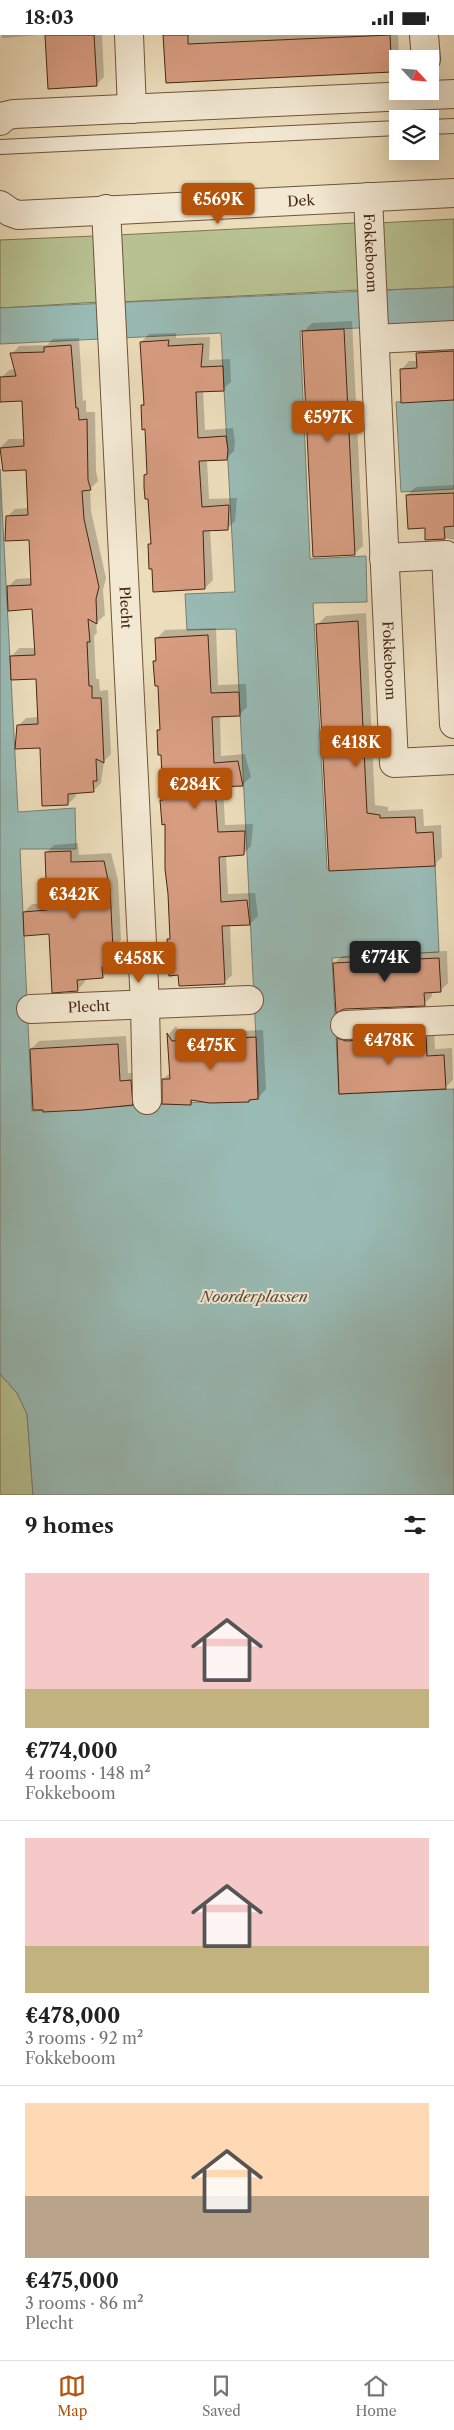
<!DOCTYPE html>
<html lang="en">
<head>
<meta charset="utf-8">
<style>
  body { margin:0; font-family:"Libre Caslon Text",serif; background:#f6f6f6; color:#222; height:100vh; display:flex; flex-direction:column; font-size:19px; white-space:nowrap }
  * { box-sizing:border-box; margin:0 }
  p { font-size:16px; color:#767676 }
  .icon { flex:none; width:28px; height:28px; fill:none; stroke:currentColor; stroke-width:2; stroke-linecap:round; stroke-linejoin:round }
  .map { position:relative; height:1460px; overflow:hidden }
  .drawer { display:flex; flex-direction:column; background:#fff; flex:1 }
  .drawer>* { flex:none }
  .needle { width:32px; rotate:116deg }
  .tools { position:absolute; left:389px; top:15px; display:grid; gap:10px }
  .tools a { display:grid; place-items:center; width:50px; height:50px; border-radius:0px; background:#fff; box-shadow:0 5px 20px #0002; font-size:25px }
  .price { position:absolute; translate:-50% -42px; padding:0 11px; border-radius:5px; background:#b45309; color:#fff; font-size:16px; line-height:32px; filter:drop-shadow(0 1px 2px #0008) }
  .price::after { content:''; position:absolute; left:50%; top:30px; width:15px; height:11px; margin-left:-8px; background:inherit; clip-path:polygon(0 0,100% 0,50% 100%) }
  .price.on { background:#222; color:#fff }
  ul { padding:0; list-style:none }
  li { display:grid; align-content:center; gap:10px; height:265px; padding:0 25px }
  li+li { border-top:1px solid #e0e0e0 }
  li span { display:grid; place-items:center; height:155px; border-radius:0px; color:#555 }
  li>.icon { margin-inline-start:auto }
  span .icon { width:90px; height:90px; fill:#fffc; stroke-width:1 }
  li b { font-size:21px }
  h2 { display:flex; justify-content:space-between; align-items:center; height:60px; padding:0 25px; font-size:21px }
  .status { display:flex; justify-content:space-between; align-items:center; height:35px; padding:0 25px; background:#fff; direction:ltr }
  .status svg { height:14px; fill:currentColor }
  .dock { display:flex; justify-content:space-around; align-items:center; height:70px; border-top:1px solid #e0e0e0; background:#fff; font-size:14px; color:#767676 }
  .dock a { display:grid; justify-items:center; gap:2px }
  .dock .on { color:#b45309 }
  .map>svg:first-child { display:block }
  .green { fill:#b7c191; stroke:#7e7352 }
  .water { fill:#99bbb5; stroke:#787f74 }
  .shadow { fill:#0003 }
  .building { fill:#d79d81; stroke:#462512 }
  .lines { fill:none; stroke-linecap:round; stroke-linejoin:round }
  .lane-casing { stroke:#70533c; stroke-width:16 }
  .street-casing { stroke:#70533c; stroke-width:30 }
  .lane { stroke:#f3e9d3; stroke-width:14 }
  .street { stroke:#f3e9d3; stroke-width:28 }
  .labels { text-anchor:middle; stroke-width:4; stroke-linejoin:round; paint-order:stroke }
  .street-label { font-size:14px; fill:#462512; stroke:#f3e9d3 }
  .water-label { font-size:15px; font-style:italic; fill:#5b4a3b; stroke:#f3e9d3 }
</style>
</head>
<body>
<div class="status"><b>18:03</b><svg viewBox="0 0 49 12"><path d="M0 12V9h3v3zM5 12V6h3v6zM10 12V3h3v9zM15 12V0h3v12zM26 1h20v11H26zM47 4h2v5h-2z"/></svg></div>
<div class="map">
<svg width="454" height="1460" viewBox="0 0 454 1460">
  <rect width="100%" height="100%" fill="#ecddbb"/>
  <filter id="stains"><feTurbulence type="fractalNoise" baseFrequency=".004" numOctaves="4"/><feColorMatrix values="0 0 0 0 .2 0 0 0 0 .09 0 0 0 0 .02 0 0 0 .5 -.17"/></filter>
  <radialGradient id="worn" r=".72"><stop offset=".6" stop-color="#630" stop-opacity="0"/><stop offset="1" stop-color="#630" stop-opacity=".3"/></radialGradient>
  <g class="green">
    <polygon points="454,184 454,252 382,255 378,188"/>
    <polygon points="355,188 359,255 120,267 117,200"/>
    <polygon points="94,201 99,267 0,273 0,205"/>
    <polygon points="0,1339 17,1358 27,1379 33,1460 0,1460"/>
  </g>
  <g class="water">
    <polygon points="454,252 454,288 300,296 310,524 366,521 367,567 313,568 327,834 435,828 439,917 332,923 339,1059 454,1054 454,1460 33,1460 27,1379 17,1358 0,1339 0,434 18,777 75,773 76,814 20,814 32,1076 259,1064 236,594 187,595 185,559 235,557 221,298 0,309 0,273"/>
    <polygon points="454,363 454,454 401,457 396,367"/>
  </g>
  <g class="shadow">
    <polygon points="2,0 40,0 2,3"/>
    <polygon points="47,0 102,0 104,42 96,50"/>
    <polygon points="165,0 398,0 399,24 398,29 391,36 167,47"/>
    <polygon points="352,286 363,511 354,519 303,297 312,288"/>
    <polygon points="176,298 176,303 210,302 209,325 230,324 231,347 223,354 203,355 205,395 233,393 235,407 234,416 226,424 207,425 209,464 237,463 235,486 227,494 210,495 213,545 205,553 149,510 152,506 145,440 148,437 146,393 142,371 145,367 141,307 149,299"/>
    <polygon points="79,303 83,366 86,365 86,377 95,377 96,436 98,446 90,454 91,476 106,543 103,555 105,580 96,588 97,598 94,601 96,644 99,644 100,656 108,655 111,719 104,726 101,748 93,756 75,757 76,761 68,769 41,712 18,691 26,683 39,682 37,643 12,621 19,613 36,613 33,573 8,552 16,544 32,543 30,504 7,482 15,474 29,473 27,434 4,435 1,412 9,404 25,404 23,364 0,365 0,353 1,343 9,335 15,334 12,319 19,311 47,310 53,304"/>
    <polygon points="454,308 454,364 401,335 409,326 418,326 418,318 426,310"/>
    <polygon points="454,450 454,505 446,503 426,504 426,492 407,460 416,452"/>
    <polygon points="366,578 375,770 388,772 388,776 423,774 424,791 441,790 442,822 434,830 330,835 318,589 326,581"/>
    <polygon points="216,593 218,650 246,649 247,672 239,680 220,681 221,721 245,719 251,742 243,749 223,750 225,790 253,789 251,811 243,819 226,820 228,859 255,858 258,881 250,889 230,889 232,940 224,948 179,938 168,905 171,902 166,788 161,765 164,762 162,719 158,696 161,693 159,649 154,626 158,623 157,603 165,595"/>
    <polygon points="78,808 79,820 111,818 118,845 121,905 113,913 111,934 103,942 85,943 85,947 77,955 50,898 24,877 32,869 48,868 46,818 54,810"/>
    <polygon points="447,916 448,948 440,956 432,956 432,961 424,969 334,929 342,921"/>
    <polygon points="176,991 181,999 263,995 266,1054 258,1063 194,1065 191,1068 163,1044 171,1037 169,999"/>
    <polygon points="434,994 435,1014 452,1013 453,1045 445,1053 338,1004 346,996"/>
    <polygon points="126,1001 128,1038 139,1038 140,1061 132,1069 121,1072 83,1074 31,1014 39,1006"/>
  </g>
  <g class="building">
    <polygon points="45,0 94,0 97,51 48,54"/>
    <polygon points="163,0 188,0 188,9 390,0 392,37 166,48"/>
    <polygon points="344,294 355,520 313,522 302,296"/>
    <polygon points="169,305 168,311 203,309 201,332 223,331 224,356 196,357 198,403 226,401 228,415 227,425 199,426 202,472 229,470 228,495 203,496 205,554 153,557 152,534 149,534 148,509 151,509 148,464 145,464 144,452 144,440 147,439 145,394 142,395 141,370 144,370 140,307"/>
    <polygon points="71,310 76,373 78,373 79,385 87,384 88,445 91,455 82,456 84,484 99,552 96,564 97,589 88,584 90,607 87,607 89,651 92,651 92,663 101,663 104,728 96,724 97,746 93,746 94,757 68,759 68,770 42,771 40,713 15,714 17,690 38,689 36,644 11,645 10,621 35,620 32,574 8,576 7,551 31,550 29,505 5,506 6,481 28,480 26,435 3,436 0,413 24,411 22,366 0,367 0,342 16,341 10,318 44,317 44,312"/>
    <polygon points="454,316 454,365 401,368 400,334 417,333 416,318"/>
    <polygon points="454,458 454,491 444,492 445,504 425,505 425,493 408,494 406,460"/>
    <polygon points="358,586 367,778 380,780 380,783 415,782 416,798 433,797 435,831 329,836 316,589"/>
    <polygon points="208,600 211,658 239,657 240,681 212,682 214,728 238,726 243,751 215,752 218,797 245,796 244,820 219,822 221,867 247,865 250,890 222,891 225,949 179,951 178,940 169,941 167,904 170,904 168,859 165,834 165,789 162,790 160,765 163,765 161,720 158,720 157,695 160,695 158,651 155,651 153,626 156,626 155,603"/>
    <polygon points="71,816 71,827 104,826 110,854 113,914 104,910 106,932 102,932 103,943 77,945 78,956 52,958 49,899 24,901 23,877 47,875 45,817"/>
    <polygon points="439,923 441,957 424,958 425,971 344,974 336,978 333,928"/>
    <polygon points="167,998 172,1006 256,1002 258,1064 249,1065 249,1067 210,1068 191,1065 191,1070 162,1069 162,1044 170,1044"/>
    <polygon points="426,1002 427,1021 444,1020 446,1054 339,1059 337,1003 346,1006"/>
    <polygon points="118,1009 120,1046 131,1045 133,1070 83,1075 43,1077 43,1075 33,1075 30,1014"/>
  </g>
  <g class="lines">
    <g class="lane-casing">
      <g id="lane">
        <polyline points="430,92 454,91"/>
        <polyline points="0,112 398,93"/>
      </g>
    </g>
    <g class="street-casing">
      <g id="street">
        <polyline points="129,0 132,74"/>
        <polyline points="424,0 426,24"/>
        <polyline points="0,86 5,81 14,79 454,59"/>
        <path id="s1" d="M 368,162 L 394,728 L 454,725"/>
        <path id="s2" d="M 0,170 L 10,177 L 18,180 L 454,158"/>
        <path id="s3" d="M 106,174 L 145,970 L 147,1065"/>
        <polyline points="375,304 454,300"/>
        <polyline points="384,523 446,520 454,689"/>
        <path id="s4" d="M 31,974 L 249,965"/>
        <polyline points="345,990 454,985"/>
      </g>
    </g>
    <use href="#lane" class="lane"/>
    <use href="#street" class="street"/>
  </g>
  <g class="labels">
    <g class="street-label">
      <text dy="5" stroke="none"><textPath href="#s2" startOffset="304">Dek</textPath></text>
      <text dy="5" stroke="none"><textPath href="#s1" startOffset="56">Fokkeboom</textPath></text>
      <text dy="5" stroke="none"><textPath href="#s3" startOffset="399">Plecht</textPath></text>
      <text dy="5" stroke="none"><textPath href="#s1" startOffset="464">Fokkeboom</textPath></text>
      <text dy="5" stroke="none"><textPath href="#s4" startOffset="58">Plecht</textPath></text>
    </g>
    <g class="water-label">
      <text x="254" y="1267">Noorderplassen</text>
    </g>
  </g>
  <rect width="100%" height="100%" filter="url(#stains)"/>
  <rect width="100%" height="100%" fill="url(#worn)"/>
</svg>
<div class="tools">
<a><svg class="needle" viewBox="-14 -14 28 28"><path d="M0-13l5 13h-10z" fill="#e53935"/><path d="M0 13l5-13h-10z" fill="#767676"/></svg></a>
<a><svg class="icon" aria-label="layers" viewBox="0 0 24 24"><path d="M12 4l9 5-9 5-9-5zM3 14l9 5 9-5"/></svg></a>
</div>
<b class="price" style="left:218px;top:190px">€569K</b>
<b class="price" style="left:328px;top:408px">€597K</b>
<b class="price" style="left:356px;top:733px">€418K</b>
<b class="price" style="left:195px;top:775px">€284K</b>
<b class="price" style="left:74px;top:885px">€342K</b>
<b class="price on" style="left:385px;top:948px">€774K</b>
<b class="price" style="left:139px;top:949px">€458K</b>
<b class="price" style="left:389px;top:1031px">€478K</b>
<b class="price" style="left:211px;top:1036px">€475K</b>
</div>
<section class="drawer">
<h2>9 homes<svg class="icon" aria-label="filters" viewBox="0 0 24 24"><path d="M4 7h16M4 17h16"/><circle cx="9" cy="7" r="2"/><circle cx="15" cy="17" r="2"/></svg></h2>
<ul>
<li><span style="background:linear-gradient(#f6c9c9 75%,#c2b280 0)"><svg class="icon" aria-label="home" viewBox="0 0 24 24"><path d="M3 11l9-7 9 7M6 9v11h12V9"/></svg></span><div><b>€774,000</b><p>4 rooms · 148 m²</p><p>Fokkeboom</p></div></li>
<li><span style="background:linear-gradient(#f6c9c9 70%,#c2b280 0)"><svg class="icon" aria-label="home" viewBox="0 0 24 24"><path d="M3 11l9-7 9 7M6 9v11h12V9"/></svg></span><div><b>€478,000</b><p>3 rooms · 92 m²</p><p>Fokkeboom</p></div></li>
<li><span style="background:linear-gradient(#ffd9b3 60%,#b9a48a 0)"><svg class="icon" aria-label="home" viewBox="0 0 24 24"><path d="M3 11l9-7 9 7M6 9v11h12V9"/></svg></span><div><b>€475,000</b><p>3 rooms · 86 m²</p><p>Plecht</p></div></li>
</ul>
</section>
<nav class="dock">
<a class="on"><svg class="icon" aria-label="map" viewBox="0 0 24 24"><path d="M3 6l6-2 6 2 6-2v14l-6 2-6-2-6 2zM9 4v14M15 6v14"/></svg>Map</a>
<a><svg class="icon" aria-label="saved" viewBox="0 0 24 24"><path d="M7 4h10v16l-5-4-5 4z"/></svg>Saved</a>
<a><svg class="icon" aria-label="home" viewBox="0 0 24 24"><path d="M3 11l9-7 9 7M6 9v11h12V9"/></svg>Home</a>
</nav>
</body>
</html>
